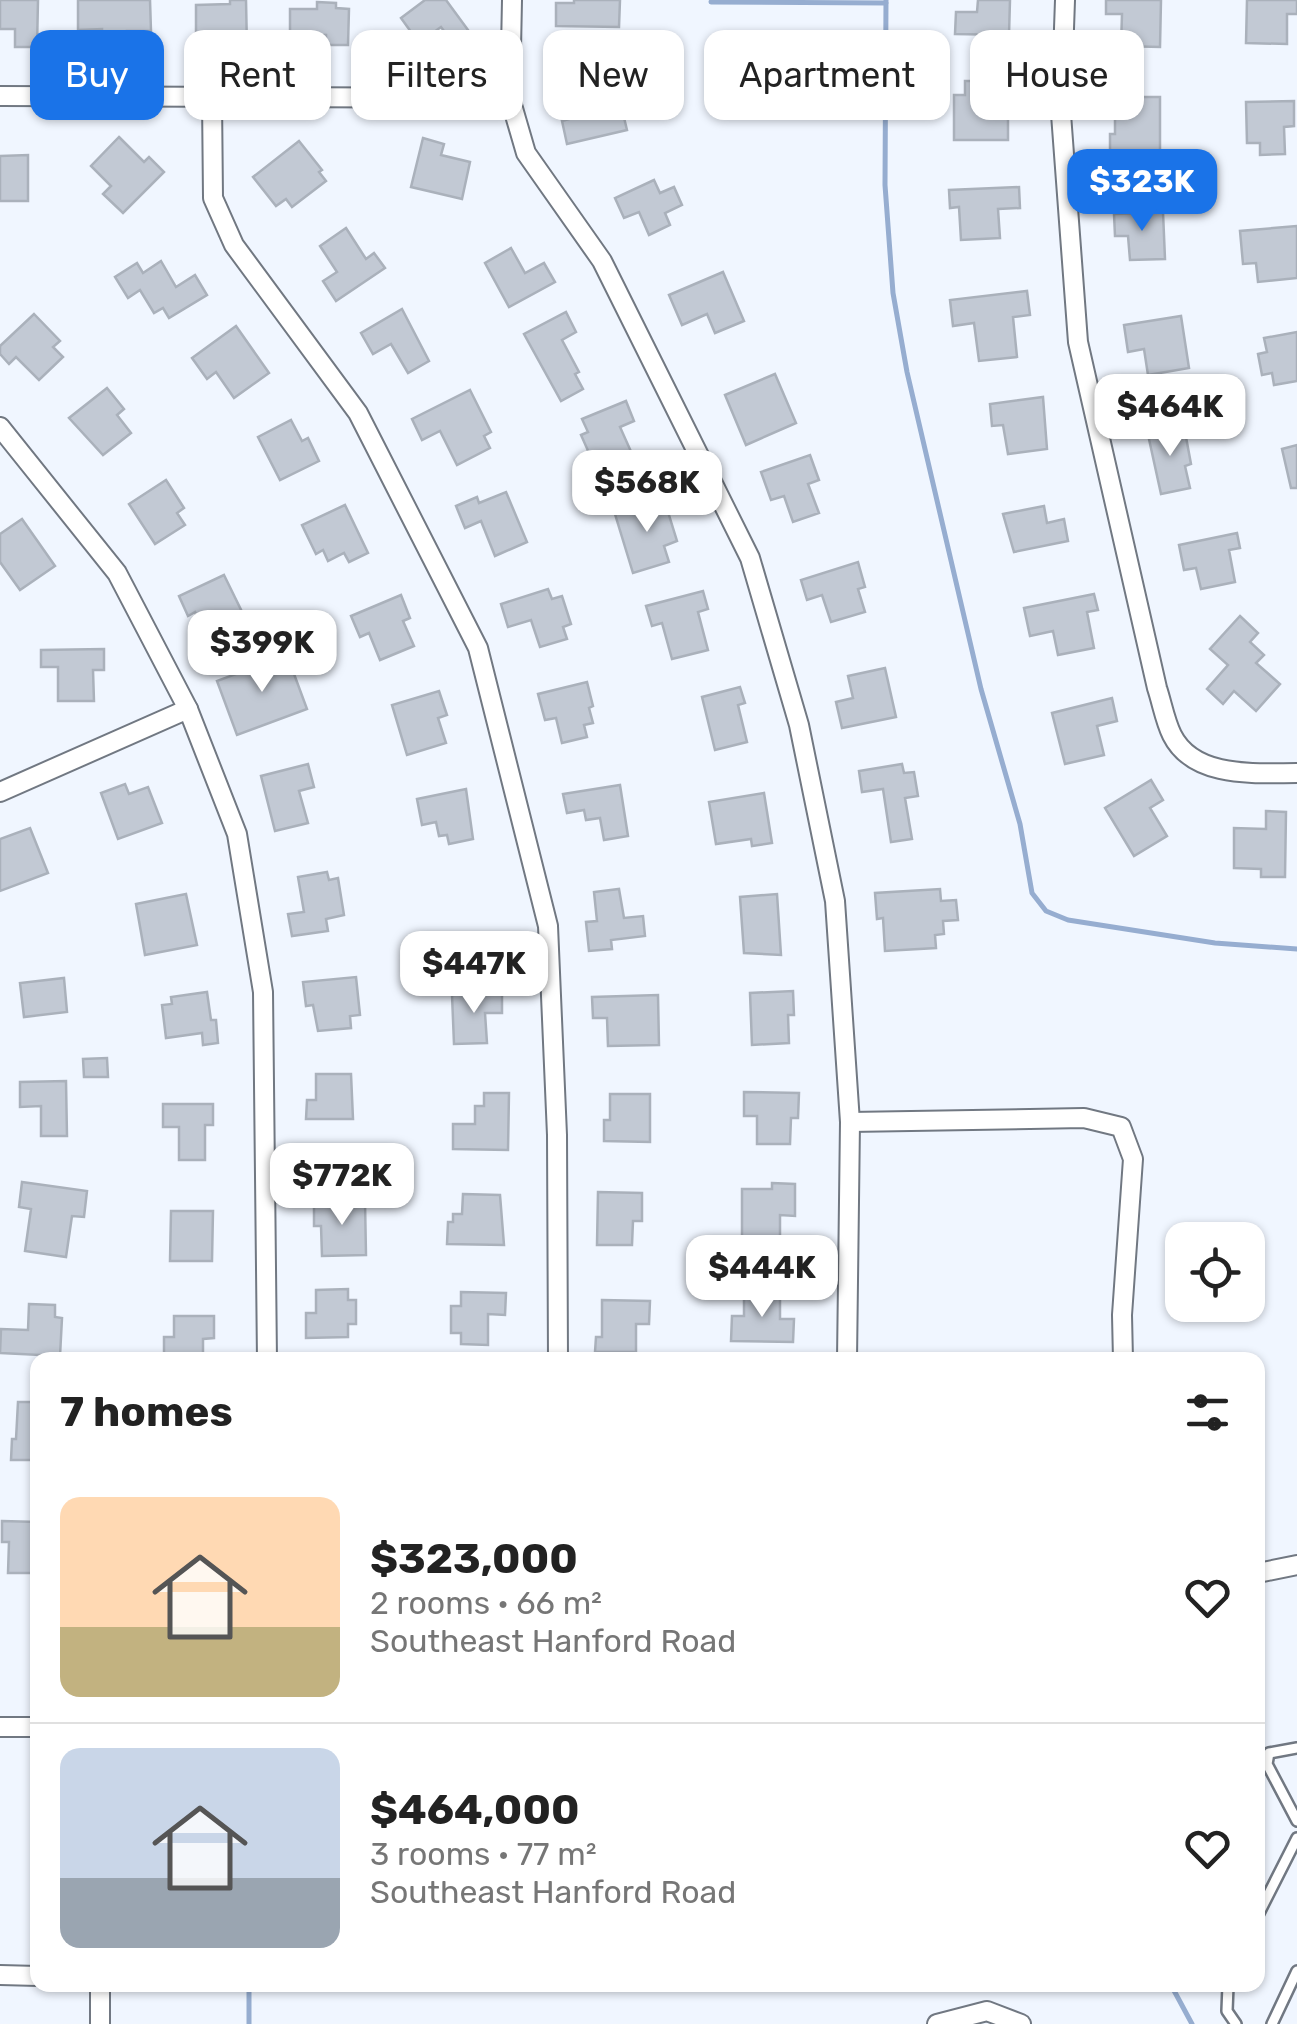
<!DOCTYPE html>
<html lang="en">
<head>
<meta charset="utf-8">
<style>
  body { margin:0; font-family:Rubik,sans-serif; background:#f2f2f2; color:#222; height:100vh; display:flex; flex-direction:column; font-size:38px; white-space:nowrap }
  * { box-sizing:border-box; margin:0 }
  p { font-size:32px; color:#767676 }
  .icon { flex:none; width:55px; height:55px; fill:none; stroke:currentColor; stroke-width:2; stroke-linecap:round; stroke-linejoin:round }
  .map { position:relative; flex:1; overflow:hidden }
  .sheet { position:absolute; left:30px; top:1352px; width:1235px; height:640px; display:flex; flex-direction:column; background:#fff; border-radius:20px; box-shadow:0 2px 8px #0004 }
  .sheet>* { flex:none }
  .hud { position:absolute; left:30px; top:30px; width:1238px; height:90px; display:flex; gap:20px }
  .controls { position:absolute; left:1165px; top:1222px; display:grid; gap:20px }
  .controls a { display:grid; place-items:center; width:100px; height:100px; border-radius:20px; background:#fff; box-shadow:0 2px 8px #0004; font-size:50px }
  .price { position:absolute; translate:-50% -85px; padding:0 22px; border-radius:20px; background:#fff; color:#222; font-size:32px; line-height:65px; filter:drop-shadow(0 2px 5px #0008) }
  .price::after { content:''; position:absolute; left:50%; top:60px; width:30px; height:22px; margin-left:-15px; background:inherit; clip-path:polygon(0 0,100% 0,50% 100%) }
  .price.active { background:#1a73e8; color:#fff }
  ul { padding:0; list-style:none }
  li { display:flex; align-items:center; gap:30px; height:250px; padding:0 30px }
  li+li { border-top:2px solid #e0e0e0 }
  li span { display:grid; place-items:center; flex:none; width:280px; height:200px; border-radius:20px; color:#555 }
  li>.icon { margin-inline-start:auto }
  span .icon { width:120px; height:120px; fill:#fffc; stroke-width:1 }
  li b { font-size:42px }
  h2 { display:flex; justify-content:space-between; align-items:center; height:120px; padding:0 30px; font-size:42px }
  .chip { padding:0 35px; border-radius:20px; background:#fff; box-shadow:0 2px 8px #0004; font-size:35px; line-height:90px }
  .chip.active { background:#1a73e8; color:#fff }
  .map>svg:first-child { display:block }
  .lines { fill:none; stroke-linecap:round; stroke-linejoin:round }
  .stream { stroke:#96add0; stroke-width:5 }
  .building { fill:#c2c9d4; stroke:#aab1bb; stroke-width:2.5 }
  .lane-casing { stroke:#717882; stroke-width:14 }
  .street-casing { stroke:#717882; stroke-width:22 }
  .lane { stroke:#fff; stroke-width:9 }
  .street { stroke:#fff; stroke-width:18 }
</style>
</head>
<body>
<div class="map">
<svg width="1297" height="2024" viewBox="0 0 1297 2024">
  <rect width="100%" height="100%" fill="#f0f6ff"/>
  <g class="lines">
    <g class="stream">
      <polyline points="886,0 885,185 893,293 907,372 981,689 1020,824 1032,893 1046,911 1068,920 1215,943 1297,949"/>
      <polyline points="711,2 886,3"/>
      <polyline points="1171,1985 1192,2024"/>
      <polyline points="249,2024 249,1985"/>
    </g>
  </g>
  <g class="building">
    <polygon points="0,0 38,0 37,47 15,47 15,29 0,29"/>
    <polygon points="78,0 150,0 151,31 127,31 128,45 102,45 102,29 78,30"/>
    <polygon points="230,0 246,0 247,48 223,49 222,41 196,41 196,5 230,4"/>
    <polygon points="425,0 446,0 468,30 452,42 441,27 419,43 401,18"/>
    <polygon points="574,0 620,0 619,27 556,26 556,3 574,3"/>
    <polygon points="978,0 1010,0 1009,35 955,34 956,12 977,12"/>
    <polygon points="1106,0 1161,0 1160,47 1121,46 1122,14 1106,14"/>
    <polygon points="1247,0 1297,0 1297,14 1287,14 1287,44 1246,43"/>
    <polygon points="317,2 336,3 336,8 349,9 348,45 326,45 326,35 290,34 290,9 317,9"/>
    <polygon points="614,76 627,130 567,144 562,121 576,117 569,86"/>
    <polygon points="965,81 991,81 991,97 1001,97 1001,113 1008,113 1008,140 954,140 954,95 965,95"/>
    <polygon points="1115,97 1160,97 1160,155 1110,156 1110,134 1115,134"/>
    <polygon points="1294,101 1294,126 1284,127 1285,154 1260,155 1260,143 1247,143 1246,102"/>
    <polygon points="119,137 144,162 149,157 164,172 123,213 103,194 111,186 91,166"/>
    <polygon points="423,138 444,144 441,155 470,162 462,199 411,187"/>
    <polygon points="299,141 322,170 319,172 326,181 292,207 286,199 276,206 253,177"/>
    <polygon points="28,155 28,201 0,201 0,156"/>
    <polygon points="654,180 660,193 674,187 682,205 665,213 670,225 649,235 639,212 624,218 615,198"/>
    <polygon points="1019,187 1020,208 998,209 1000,238 961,240 959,207 950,208 949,190"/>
    <polygon points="1163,212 1165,259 1130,260 1128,236 1115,236 1114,214"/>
    <polygon points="1297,226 1297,278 1258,282 1256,263 1243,264 1240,231"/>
    <polygon points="346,228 366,259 374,253 385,268 336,301 323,281 337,272 320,246"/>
    <polygon points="511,248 525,273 544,263 555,282 509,307 485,263"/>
    <polygon points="161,261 176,287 195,275 207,295 169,318 163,308 154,313 140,290 128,298 115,277 137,263 143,273"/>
    <polygon points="723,272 744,321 715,333 707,314 682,325 669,295"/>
    <polygon points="1027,291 1030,315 1013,317 1017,357 979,361 974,323 953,326 950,300"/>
    <polygon points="402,309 429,361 408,373 391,344 373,354 361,333"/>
    <polygon points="566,312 576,332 562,340 579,372 575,374 583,389 561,401 524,334"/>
    <polygon points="34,314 60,341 53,347 63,357 39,380 16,357 9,364 0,354 0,346"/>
    <polygon points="1181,316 1189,368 1148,375 1144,349 1128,352 1124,325"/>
    <polygon points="236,326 269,373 234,398 216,372 207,379 192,358"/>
    <polygon points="1297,332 1297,381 1274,385 1272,373 1262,375 1258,354 1267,352 1264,338"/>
    <polygon points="775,374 796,423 746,445 725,395"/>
    <polygon points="107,388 124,409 117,415 131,433 103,455 69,418"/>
    <polygon points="470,390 491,432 484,436 490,448 457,465 440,431 422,440 412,419"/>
    <polygon points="1043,397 1047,449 1008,454 1003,425 992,426 990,404"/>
    <polygon points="626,401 634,421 620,427 633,456 597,471 581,435 588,432 582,419"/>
    <polygon points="291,420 302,441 308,438 319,461 280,480 258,437"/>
    <polygon points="1170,425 1173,440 1186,437 1191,464 1185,466 1190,488 1161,494 1147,430"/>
    <polygon points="1297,445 1297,488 1291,488 1282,449"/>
    <polygon points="810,455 819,480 808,484 819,513 793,522 784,496 771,500 761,472"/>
    <polygon points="166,480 184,508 177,513 185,525 155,544 129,504"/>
    <polygon points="506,492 527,542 495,556 481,521 465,528 456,506 477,497 479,503"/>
    <polygon points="664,499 677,541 664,546 669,562 633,573 615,514"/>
    <polygon points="345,505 368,553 349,562 344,553 328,561 323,550 316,554 302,525"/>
    <polygon points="1044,506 1047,523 1064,519 1068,541 1014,552 1003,514"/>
    <polygon points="22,519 55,566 20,590 0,562 0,534"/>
    <polygon points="1237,533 1240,548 1229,550 1235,582 1201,589 1196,568 1184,570 1179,545"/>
    <polygon points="858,562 865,587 858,589 865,612 831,622 822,595 807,600 801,580"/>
    <polygon points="224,575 245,618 206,636 195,612 188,616 179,596"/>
    <polygon points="548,589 552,599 562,596 571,624 563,627 567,639 540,647 531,620 508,627 501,604"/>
    <polygon points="703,591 708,609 698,612 708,650 672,659 662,623 652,626 646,606"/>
    <polygon points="1094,594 1098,610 1087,612 1094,648 1058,655 1053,631 1030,636 1024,608"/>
    <polygon points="401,595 410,618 403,621 414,646 380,660 369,633 360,637 351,616"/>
    <polygon points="1240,616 1258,633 1250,642 1264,655 1256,663 1280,684 1256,711 1234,691 1223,704 1207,689 1228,665 1210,649"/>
    <polygon points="104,649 104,670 93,670 94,701 58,701 58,667 41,667 41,650"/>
    <polygon points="287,655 307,709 237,735 217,681"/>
    <polygon points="885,668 896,717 842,728 836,702 853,698 848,676"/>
    <polygon points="587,682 593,706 589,708 593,723 584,725 587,737 562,743 556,718 545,720 538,694"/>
    <polygon points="740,687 745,703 738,705 747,742 715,750 702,697"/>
    <polygon points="439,691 447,715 438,718 446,743 407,755 392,705"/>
    <polygon points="1112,698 1117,721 1097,726 1104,755 1065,764 1052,713"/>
    <polygon points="308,764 314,787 299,791 308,823 275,831 261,776"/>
    <polygon points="902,764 904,773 914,772 918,796 905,798 912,839 891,842 883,789 862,792 859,771"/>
    <polygon points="1151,780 1163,800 1150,808 1167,836 1134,856 1105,808"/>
    <polygon points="125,784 129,794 148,787 162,823 118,839 101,793"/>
    <polygon points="620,785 628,836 604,840 600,818 586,820 584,810 567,813 563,794"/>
    <polygon points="466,789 473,839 449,844 447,835 439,836 436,822 422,825 417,799"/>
    <polygon points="764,793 772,843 752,846 751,839 716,844 709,802"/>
    <polygon points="1266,811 1286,812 1285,877 1261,877 1261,869 1234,868 1234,828 1266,829"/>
    <polygon points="30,828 48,873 0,891 0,839"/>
    <polygon points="327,872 329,880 338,878 344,915 326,919 328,931 292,936 288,914 304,912 298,877"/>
    <polygon points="619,889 624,918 643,916 645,936 611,940 612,949 589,951 586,922 597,921 594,892"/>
    <polygon points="940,889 941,901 956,900 958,920 943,921 944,934 935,935 936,948 885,951 883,918 877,919 875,893"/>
    <polygon points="186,894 197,945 145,955 136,904"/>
    <polygon points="777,894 781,955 744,953 740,897"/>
    <polygon points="356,977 360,1015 350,1016 351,1028 318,1031 313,1005 306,1006 303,982"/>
    <polygon points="64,978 67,1012 24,1017 20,983"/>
    <polygon points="793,991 794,1015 788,1015 789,1043 752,1045 750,993"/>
    <polygon points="207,992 211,1020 216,1020 218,1043 203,1045 202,1033 166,1038 162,1005 172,1004 171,997"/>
    <polygon points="502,992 502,1013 485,1013 487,1043 454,1044 452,995"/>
    <polygon points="658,995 659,1045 608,1046 607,1018 593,1018 592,997"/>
    <polygon points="107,1058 108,1077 84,1077 83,1059"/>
    <polygon points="316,1074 351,1074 353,1119 306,1119 307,1100 316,1100"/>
    <polygon points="66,1081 67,1136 41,1136 41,1106 20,1107 20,1082"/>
    <polygon points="744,1092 799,1093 798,1118 791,1118 790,1144 757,1144 757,1116 744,1116"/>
    <polygon points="484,1093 509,1093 508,1150 453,1149 453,1124 475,1124 475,1106 484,1106"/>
    <polygon points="610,1094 650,1094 650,1142 604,1141 604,1120 610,1120"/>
    <polygon points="163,1104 213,1104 213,1125 205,1125 205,1160 179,1160 179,1127 163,1127"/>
    <polygon points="22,1182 87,1191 84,1217 72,1216 66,1257 25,1251 31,1209 19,1207"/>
    <polygon points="772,1183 795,1184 795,1216 780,1215 780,1240 770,1240 769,1252 742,1251 742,1189 772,1189"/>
    <polygon points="598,1192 642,1193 642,1221 633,1221 632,1245 597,1245"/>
    <polygon points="463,1194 500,1195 504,1245 447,1244 448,1222 453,1222 453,1214 462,1214"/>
    <polygon points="365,1201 366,1255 322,1256 321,1226 314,1226 314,1202"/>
    <polygon points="171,1211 213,1211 212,1261 170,1261"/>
    <polygon points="348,1289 348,1300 356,1300 356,1324 348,1324 348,1337 306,1338 306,1313 316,1313 316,1290"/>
    <polygon points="461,1292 506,1293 505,1315 488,1314 488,1345 461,1344 461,1333 451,1333 451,1306 461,1306"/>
    <polygon points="744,1293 780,1293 780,1319 794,1319 793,1342 731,1341 732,1316 744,1316"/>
    <polygon points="602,1300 650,1301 649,1324 636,1324 636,1352 595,1352 596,1337 602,1337"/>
    <polygon points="29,1304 55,1305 55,1317 62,1318 60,1356 0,1353 1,1329 28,1330"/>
    <polygon points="174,1316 214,1316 214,1338 203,1339 203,1360 164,1360 164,1337 174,1337"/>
    <polygon points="18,1402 38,1402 38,1460 11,1460 12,1439 16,1439"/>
    <polygon points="2,1521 38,1522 38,1573 8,1573 9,1542 2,1542"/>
  </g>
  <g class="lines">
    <g class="lane-casing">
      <g id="lane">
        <polyline points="1297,1748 1269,1753 1267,1764 1297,1821"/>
        <polyline points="1258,1915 1297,1838"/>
        <polyline points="1228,1985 1227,2011 1236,2024"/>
        <polyline points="1272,2024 1297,1971"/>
      </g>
    </g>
    <g class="street-casing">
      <g id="street">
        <polyline points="512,0 510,98 526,153 602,261 750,558 799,725 835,901 850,1122 847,1360"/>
        <path d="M 1065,0 L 1061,114 L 1078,342 L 1157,688 C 1162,703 1165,721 1172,735 C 1194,779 1256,773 1297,773"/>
        <polyline points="0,96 510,98"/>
        <polyline points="212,99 213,198 234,245 358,413 478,648 548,926 557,1135 558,1360"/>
        <polyline points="0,427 117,573 188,709 237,834 263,992 267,1360"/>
        <polyline points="0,792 188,709"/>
        <polyline points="850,1122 1084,1118 1121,1127 1133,1159 1122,1315 1123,1360"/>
        <polyline points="1258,1573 1297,1565"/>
        <polyline points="0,1727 38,1727"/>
        <polyline points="0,1975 38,1976"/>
        <polyline points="100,2024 100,1985"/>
        <polyline points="937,2024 987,2011 1021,2024"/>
      </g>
    </g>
    <use href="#lane" class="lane"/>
    <use href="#street" class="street"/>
  </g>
</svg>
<div class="controls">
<a><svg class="icon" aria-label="locate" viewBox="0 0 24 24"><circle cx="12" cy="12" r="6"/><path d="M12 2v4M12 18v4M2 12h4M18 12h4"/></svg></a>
</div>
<b class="price active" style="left:1142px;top:234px">$323K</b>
<b class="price" style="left:1170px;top:459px">$464K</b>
<b class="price" style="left:647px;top:535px">$568K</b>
<b class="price" style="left:262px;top:695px">$399K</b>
<b class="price" style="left:474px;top:1016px">$447K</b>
<b class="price" style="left:342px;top:1228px">$772K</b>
<b class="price" style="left:762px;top:1320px">$444K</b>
<div class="hud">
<a class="chip active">Buy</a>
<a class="chip">Rent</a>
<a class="chip">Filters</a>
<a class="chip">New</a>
<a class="chip">Apartment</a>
<a class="chip">House</a>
</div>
<section class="sheet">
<h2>7 homes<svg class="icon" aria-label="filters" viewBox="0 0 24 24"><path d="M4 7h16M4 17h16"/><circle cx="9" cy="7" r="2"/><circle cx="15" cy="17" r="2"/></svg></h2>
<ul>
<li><span style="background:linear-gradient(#ffd9b3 65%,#c2b280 0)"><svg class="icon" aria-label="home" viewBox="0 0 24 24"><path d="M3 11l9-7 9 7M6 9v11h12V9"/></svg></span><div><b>$323,000</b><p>2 rooms · 66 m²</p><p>Southeast Hanford Road</p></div><svg class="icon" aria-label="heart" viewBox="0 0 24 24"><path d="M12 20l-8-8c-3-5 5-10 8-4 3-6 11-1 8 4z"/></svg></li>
<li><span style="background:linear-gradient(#c9d6e8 65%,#9aa5b1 0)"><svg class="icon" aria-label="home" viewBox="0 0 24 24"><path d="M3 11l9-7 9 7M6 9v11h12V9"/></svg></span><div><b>$464,000</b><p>3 rooms · 77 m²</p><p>Southeast Hanford Road</p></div><svg class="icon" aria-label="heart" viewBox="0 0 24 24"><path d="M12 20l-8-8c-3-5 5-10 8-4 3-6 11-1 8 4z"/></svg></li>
</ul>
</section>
</div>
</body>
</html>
